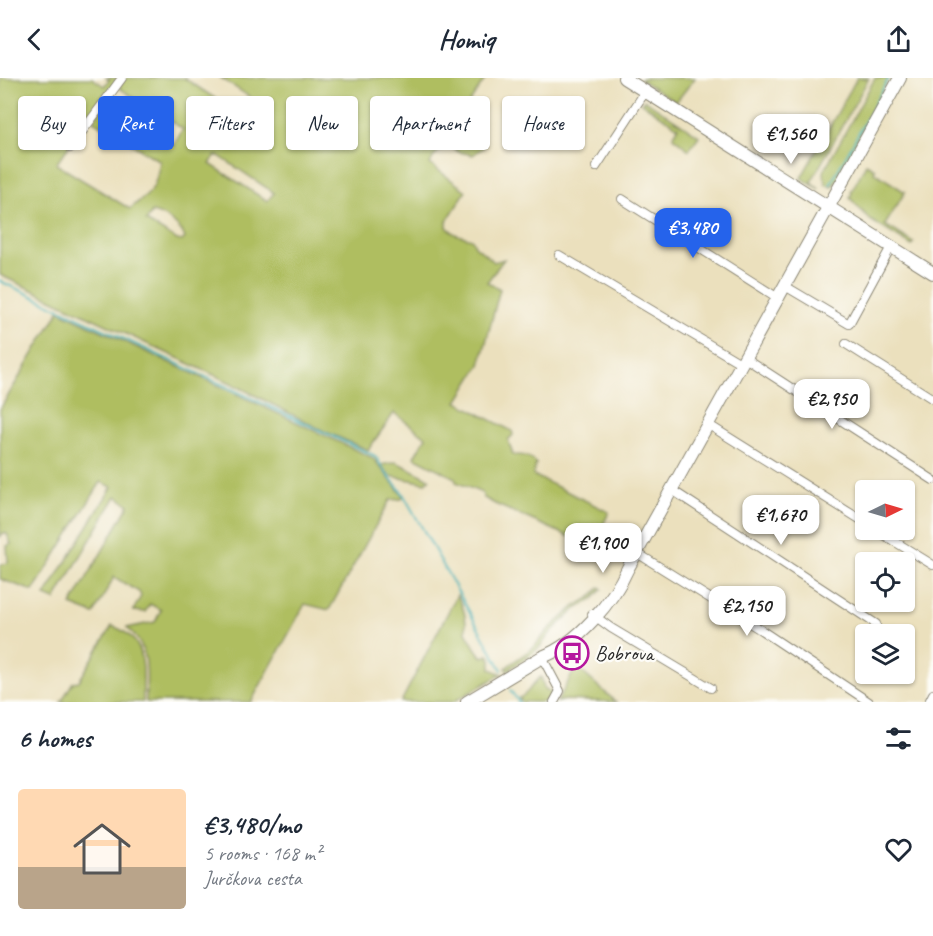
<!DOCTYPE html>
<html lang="en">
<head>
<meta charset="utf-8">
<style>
  body { margin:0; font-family:Caveat,sans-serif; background:#f6f6f7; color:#1f2937; height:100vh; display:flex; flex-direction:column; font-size:22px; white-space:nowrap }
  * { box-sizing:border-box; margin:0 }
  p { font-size:20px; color:#747a83 }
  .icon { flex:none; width:33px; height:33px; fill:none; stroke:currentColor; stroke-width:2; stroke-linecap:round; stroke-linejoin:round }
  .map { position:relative; height:624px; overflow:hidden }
  .sheet { display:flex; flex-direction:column; background:#fff; flex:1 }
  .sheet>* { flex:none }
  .hud { position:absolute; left:18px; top:18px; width:600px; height:54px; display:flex; gap:12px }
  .needle { width:39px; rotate:85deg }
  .buttons { position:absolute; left:855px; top:402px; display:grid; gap:12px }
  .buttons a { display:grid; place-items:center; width:60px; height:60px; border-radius:6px; background:#fff; box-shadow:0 2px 4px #0004; font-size:30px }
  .price { position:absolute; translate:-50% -51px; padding:0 14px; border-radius:12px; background:#fff; color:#222; font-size:20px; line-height:39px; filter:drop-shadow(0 2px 3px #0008) }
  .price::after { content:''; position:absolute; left:50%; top:36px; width:18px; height:14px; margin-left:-9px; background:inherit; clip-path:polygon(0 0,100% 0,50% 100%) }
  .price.active { background:#2563eb; color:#fff }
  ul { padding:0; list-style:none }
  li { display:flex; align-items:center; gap:18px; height:150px; padding:0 18px }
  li+li { border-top:2px solid #e0e1e3 }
  li span { display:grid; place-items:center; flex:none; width:168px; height:120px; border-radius:6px; color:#555 }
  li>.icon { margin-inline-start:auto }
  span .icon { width:72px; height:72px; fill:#fffc; stroke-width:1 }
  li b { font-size:26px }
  h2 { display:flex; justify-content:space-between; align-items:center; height:72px; padding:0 18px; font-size:26px }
  .tag { padding:0 21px; border-radius:6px; background:#fff; box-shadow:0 2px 4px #0004; font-size:21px; line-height:54px }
  .tag.active { background:#2563eb; color:#fff }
  header { display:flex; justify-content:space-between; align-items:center; height:78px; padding:0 18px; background:#fff; font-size:27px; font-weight:700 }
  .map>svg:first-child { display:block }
  .green { fill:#afbe61; stroke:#6d7446; stroke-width:1.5; fill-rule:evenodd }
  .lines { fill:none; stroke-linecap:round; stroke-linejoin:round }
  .stream { stroke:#3daeb4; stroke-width:2 }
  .street-casing { stroke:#8b8674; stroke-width:10 }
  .secondary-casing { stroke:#8b8674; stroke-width:14 }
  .street { stroke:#fff; stroke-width:8 }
  .secondary { stroke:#fff; stroke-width:12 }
  .labels { text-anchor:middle; stroke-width:4.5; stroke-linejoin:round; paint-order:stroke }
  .poi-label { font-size:21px; fill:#2b2b2b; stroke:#fdfcf7; text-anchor:start }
</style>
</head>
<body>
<header><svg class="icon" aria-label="back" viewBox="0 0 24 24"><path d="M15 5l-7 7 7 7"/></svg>Homiq<svg class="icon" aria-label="share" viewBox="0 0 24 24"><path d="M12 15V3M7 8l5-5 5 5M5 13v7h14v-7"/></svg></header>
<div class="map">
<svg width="933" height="624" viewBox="0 0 933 624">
  <rect width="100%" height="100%" fill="#fdfcf7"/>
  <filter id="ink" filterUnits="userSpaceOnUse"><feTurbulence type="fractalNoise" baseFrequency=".0167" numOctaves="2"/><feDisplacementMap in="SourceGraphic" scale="12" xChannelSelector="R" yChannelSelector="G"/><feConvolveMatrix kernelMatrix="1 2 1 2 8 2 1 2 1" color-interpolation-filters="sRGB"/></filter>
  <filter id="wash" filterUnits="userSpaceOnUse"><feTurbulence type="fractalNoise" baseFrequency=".008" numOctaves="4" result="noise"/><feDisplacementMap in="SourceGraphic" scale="24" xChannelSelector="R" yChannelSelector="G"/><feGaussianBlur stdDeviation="1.35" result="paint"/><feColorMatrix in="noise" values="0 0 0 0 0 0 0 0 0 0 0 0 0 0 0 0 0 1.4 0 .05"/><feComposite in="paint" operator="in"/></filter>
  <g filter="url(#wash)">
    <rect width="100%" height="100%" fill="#ebe0bd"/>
    <g class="green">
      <path d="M 0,0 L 92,0 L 104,8 L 109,2 L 106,0 L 119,0 L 56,86 L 130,131 C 134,127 136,125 141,122 C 156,112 157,99 160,83 L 93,43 L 106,22 L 174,67 L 183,51 L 122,12 L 119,9 L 124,0 L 184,0 L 245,40 L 257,24 L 221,0 L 486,0 L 463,34 L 471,43 L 486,67 L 473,77 L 459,74 L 449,68 C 439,72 434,76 430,86 L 466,113 L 447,143 L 447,149 L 455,156 L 472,161 L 475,168 L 492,182 L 494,184 L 504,181 L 487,204 L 500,211 L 480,287 L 457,324 L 512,353 L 513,357 L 508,362 L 513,377 C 523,377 530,377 536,386 L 533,397 L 609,434 L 593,469 L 495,426 L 484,420 L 482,415 L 456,404 L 455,400 L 414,379 L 426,359 L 394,335 L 368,372 L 324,353 L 231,305 L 0,197 ZM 215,78 L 219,78 L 274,115 L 267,123 L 210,86 ZM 152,134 C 164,136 181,148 185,160 L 182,163 L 177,162 L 146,143 Z"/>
      <polygon points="642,0 695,0 676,24 641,2"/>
      <polygon points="857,0 869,0 811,104 819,111 801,100"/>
      <polygon points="875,0 889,0 838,102 832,109 825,106 824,93"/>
      <polygon points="645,22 699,58 689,72 673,59 678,49 642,25"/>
      <polygon points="866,86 875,91 874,94 905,114 885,147 914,165 912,168 870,142 850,120 852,115 851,114"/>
      <path d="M 59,233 L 373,380 L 403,418 L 402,421 L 390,422 L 329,532 L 305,526 L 251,624 L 146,624 C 146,594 152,571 127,550 L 155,544 L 161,532 L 150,526 L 145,534 L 133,533 L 141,518 L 139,514 L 114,499 L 94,536 L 71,527 L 129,427 L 116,418 L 55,522 L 45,518 L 112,409 L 101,404 L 33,513 L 0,501 L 0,487 L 8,485 L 7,468 L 11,466 L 7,456 L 3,455 L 0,459 L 0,331 Z"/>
      <polygon points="396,384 430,401 426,405 390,398 381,387"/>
      <polygon points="600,509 602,511 593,521 576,531 552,553 539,570 507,593 506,590 509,587 534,569 548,552 574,529 591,519"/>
      <path d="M 457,517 C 464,529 467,540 466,554 C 470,560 477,576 483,579 L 488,577 L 491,581 L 491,591 L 502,596 L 453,624 L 401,624 Z"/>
      <path d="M 112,548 C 150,561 142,591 143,624 L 61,624 L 73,604 L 79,603 Z"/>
      <polygon points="578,591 581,593 616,624 565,622 557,624 574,593"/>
      <path d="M 541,599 L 544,610 L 552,615 L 550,624 L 522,624 L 519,620 C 530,616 531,605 541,599 Z"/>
    </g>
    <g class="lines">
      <g class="stream">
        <polyline points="830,107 889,0"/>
        <polyline points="0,203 375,378 386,395 402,414 502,592"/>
        <polyline points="510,612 519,624"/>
      </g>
    </g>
  </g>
  <g filter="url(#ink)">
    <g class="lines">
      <g class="street-casing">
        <g id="street">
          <polyline points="70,70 122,0"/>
          <polyline points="596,89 645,14"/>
          <polyline points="622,121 778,220"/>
          <polyline points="559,177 742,286"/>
          <polyline points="785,208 849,246 892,167"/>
          <polyline points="846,266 933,321"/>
          <polyline points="745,280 933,402"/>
          <polyline points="709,347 866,445"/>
          <polyline points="672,412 876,546"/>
          <polyline points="876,452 933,487"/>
          <polyline points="637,475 761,552 869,624"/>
          <polyline points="592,536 611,550 711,610"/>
          <polyline points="542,579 560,613 554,624"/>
          <polyline points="929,624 933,616"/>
        </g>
      </g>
      <g class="secondary-casing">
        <g id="secondary">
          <polyline points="624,0 933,195"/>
          <path d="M 467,624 L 542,579 C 577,566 613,524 628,490 L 900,0"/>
        </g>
      </g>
      <use href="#street" class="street"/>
      <use href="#secondary" class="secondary"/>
    </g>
  </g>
  <defs>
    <g id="bus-ring" transform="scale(1.725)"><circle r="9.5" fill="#fdfcf7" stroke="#b5179e" stroke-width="1.5"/><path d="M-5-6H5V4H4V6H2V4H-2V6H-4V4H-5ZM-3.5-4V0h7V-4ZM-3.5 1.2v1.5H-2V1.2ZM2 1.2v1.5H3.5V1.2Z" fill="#b5179e"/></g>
  </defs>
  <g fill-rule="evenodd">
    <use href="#bus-ring" x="572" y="575"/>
  </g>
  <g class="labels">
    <g class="poi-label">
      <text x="595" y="582">Bobrova</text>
    </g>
  </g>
</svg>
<div class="buttons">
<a><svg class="needle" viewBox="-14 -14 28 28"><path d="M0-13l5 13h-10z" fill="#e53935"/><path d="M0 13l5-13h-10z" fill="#747a83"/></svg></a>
<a><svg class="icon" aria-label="locate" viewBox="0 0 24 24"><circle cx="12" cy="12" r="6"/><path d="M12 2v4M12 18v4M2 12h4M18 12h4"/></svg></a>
<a><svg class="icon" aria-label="layers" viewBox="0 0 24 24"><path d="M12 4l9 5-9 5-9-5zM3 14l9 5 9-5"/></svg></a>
</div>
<b class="price" style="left:791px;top:87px">€1,560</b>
<b class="price active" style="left:693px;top:181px">€3,480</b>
<b class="price" style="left:832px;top:352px">€2,950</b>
<b class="price" style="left:781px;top:468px">€1,670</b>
<b class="price" style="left:603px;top:496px">€1,900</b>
<b class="price" style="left:747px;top:559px">€2,150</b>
<div class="hud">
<a class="tag">Buy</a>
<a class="tag active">Rent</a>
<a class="tag">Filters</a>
<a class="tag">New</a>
<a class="tag">Apartment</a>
<a class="tag">House</a>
</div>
</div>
<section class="sheet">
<h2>6 homes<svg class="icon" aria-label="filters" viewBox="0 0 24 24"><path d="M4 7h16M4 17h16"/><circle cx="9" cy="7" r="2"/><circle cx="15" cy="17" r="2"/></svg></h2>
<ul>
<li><span style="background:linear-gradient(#ffd9b3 65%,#b9a48a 0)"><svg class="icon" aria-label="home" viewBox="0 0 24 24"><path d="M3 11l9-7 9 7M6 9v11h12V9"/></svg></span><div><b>€3,480/mo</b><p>5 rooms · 168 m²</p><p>Jurčkova cesta</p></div><svg class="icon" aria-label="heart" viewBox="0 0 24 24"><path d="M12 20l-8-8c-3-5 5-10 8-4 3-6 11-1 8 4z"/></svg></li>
</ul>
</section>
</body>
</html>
